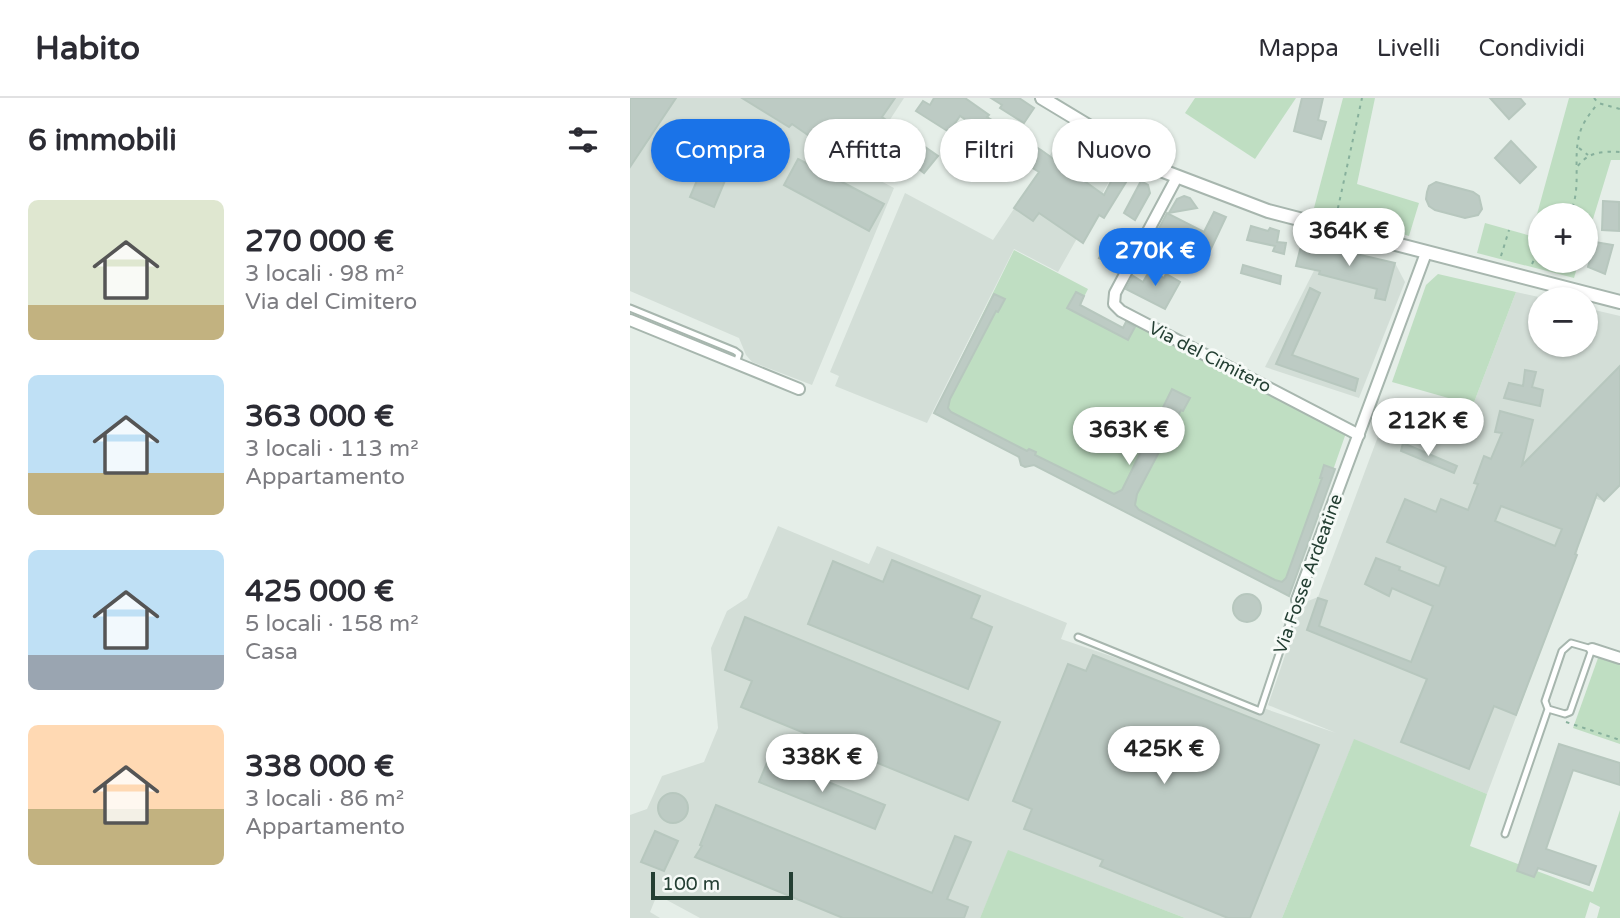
<!DOCTYPE html>
<html lang="it">
<head>
<meta charset="utf-8">
<style>
  body { margin:0; font-family:"Varela Round",sans-serif; background:#f7f7f7; color:#2b2b33; height:100vh; display:flex; flex-direction:column; font-size:26px; white-space:nowrap }
  * { box-sizing:border-box; margin:0 }
  p { font-size:23px; color:#7c7c81 }
  .icon { flex:none; width:38px; height:38px; fill:none; stroke:currentColor; stroke-width:2; stroke-linecap:round; stroke-linejoin:round }
  .map { position:relative; flex:1; overflow:hidden }
  .panel { display:flex; flex-direction:column; background:#fff; width:630px }
  .panel>* { flex:none }
  .top-card { position:absolute; left:21px; top:21px; width:665px; height:63px; display:flex; gap:14px }
  .buttons { position:absolute; left:898px; top:105px; display:grid; gap:14px }
  .buttons a { display:grid; place-items:center; width:70px; height:70px; border-radius:50%; background:#fff; box-shadow:0 2px 5px #0004; font-size:35px }
  .scale { position:absolute; left:21px; bottom:18px; width:142px; box-sizing:border-box; padding-left:7px; border:4px solid #243f33; border-top:0; font-size:19px; line-height:24px; white-space:nowrap; color:#243f33; -webkit-text-stroke:5px #f6faf7; paint-order:stroke }
  .price { position:absolute; translate:-50% -60px; padding:0 16px; border-radius:24px; background:#fff; color:#222; font-size:23px; line-height:46px; filter:drop-shadow(0 2px 4px #0008) }
  .price::after { content:''; position:absolute; left:50%; top:42px; width:21px; height:16px; margin-left:-10px; background:inherit; clip-path:polygon(0 0,100% 0,50% 100%) }
  .price.active { background:#1a73e8; color:#fff }
  ul { padding:0; list-style:none }
  li { display:flex; align-items:center; gap:21px; height:175px; padding:0 28px }
  li span { display:grid; place-items:center; flex:none; width:196px; height:140px; border-radius:10px; color:#555 }
  li>.icon { margin-inline-start:auto }
  span .icon { width:84px; height:84px; fill:#fffc; stroke-width:1 }
  li b { font-size:30px }
  h2 { display:flex; justify-content:space-between; align-items:center; height:84px; padding:0 28px; font-size:30px }
  .pill { padding:0 24px; border-radius:32px; background:#fff; box-shadow:0 2px 5px #0004; font-size:24px; line-height:63px }
  .pill.active { background:#1a73e8; color:#fff }
  header { display:flex; align-items:center; gap:42px; box-sizing:border-box; height:98px; padding:0 35px; background:#fff; border-bottom:2px solid #e1e1e2 }
  header strong { font-size:33px }
  nav { display:flex; gap:38px; margin-inline-start:auto; font-size:24px }
  main { display:flex; flex:1; min-height:0 }
  .map>svg:first-child { display:block }
  .built { fill:#d3ded7 }
  .green { fill:#bfdec2 }
  .building { fill:#bdcbc4; stroke:#b7c7be; stroke-width:2; fill-rule:evenodd }
  .lines { fill:none; stroke-linecap:round; stroke-linejoin:round }
  .service-casing { stroke:#a7b6ae; stroke-width:9 }
  .minor-casing { stroke:#a7b6ae; stroke-width:14 }
  .tertiary-casing { stroke:#a7b6ae; stroke-width:16 }
  .path { stroke:#87b09c; stroke-width:2; stroke-dasharray:3.5 5; stroke-linecap:butt }
  .service { stroke:#fff; stroke-width:5 }
  .minor { stroke:#fff; stroke-width:10 }
  .tertiary { stroke:#fff; stroke-width:12 }
  .labels { text-anchor:middle; stroke-width:6; stroke-linejoin:round; paint-order:stroke }
  .street-label { font-size:18px; fill:#243f33; stroke:#f6faf7 }
</style>
</head>
<body>
<header>
<strong>Habito</strong>
<nav><a>Mappa</a><a>Livelli</a><a>Condividi</a></nav>
</header>
<main>
<section class="panel">
<h2>6 immobili<svg class="icon" aria-label="filters" viewBox="0 0 24 24"><path d="M4 7h16M4 17h16"/><circle cx="9" cy="7" r="2"/><circle cx="15" cy="17" r="2"/></svg></h2>
<ul>
<li><span style="background:linear-gradient(#dfe7d0 75%,#c2b280 0)"><svg class="icon" aria-label="home" viewBox="0 0 24 24"><path d="M3 11l9-7 9 7M6 9v11h12V9"/></svg></span><div><b>270 000 €</b><p>3 locali · 98 m²</p><p>Via del Cimitero</p></div></li>
<li><span style="background:linear-gradient(#bfe0f5 70%,#c2b280 0)"><svg class="icon" aria-label="home" viewBox="0 0 24 24"><path d="M3 11l9-7 9 7M6 9v11h12V9"/></svg></span><div><b>363 000 €</b><p>3 locali · 113 m²</p><p>Appartamento</p></div></li>
<li><span style="background:linear-gradient(#bfe0f5 75%,#9aa5b1 0)"><svg class="icon" aria-label="home" viewBox="0 0 24 24"><path d="M3 11l9-7 9 7M6 9v11h12V9"/></svg></span><div><b>425 000 €</b><p>5 locali · 158 m²</p><p>Casa</p></div></li>
<li><span style="background:linear-gradient(#ffd9b3 60%,#c2b280 0)"><svg class="icon" aria-label="home" viewBox="0 0 24 24"><path d="M3 11l9-7 9 7M6 9v11h12V9"/></svg></span><div><b>338 000 €</b><p>3 locali · 86 m²</p><p>Appartamento</p></div></li>
</ul>
</section>
<div class="map">
<svg width="990" height="820" viewBox="0 0 990 820">
  <rect width="100%" height="100%" fill="#e5eee8"/>
  <g class="built">
    <polygon points="0,0 274,0 228,71 264,90 182,287 122,264 116,257 109,240 0,193"/>
    <polygon points="438,30 489,66 428,174 384,151 297,325 205,288 209,278 200,274 275,95 363,142"/>
    <polygon points="696,149 765,165 775,184 729,300 635,269"/>
    <polygon points="886,194 918,201 910,201 910,247 956,247 956,210 990,218 990,387 974,403 966,401 948,448 947,457 857,696 724,642 652,820 555,820 379,753 350,820 70,820 22,794 27,797 20,814 30,820 0,820 0,717 17,711 32,678 74,664 88,630 81,550 97,513 117,500 148,428 239,466 247,448 437,525 431,541 706,635 638,607 673,505 688,499 759,309 843,334 843,307"/>
  </g>
  <g class="green">
    <polygon points="565,0 666,0 625,61 555,15"/>
    <polygon points="713,0 745,0 727,86 789,105 779,138 684,110"/>
    <polygon points="939,0 990,0 990,62 981,62 956,144 956,117 910,117 910,163 949,163 944,180 847,155 855,125 901,138"/>
    <polygon points="384,152 458,191 450,207 492,230 498,221 716,335 659,498 304,315"/>
    <polygon points="808,176 886,194 843,307 762,284 796,187"/>
    <polygon points="968,560 990,566 990,646 943,630"/>
    <polygon points="724,641 857,696 840,748 963,794 990,712 990,820 967,820 970,809 960,804 955,820 652,820"/>
    <polygon points="378,752 555,820 350,820"/>
  </g>
  <g class="building">
    <polygon points="0,0 46,0 0,69"/>
    <polygon points="112,0 265,0 252,19 308,58 294,75 285,68 287,66 242,35 233,48 215,36 208,46 191,35 185,42 162,26 159,29"/>
    <polygon points="304,0 335,0 359,17 357,19 411,52 474,97 489,68 501,76 474,120 469,117 453,145 409,115 403,123 384,110 409,74 352,39 354,34 330,18 319,34 286,13 293,3 300,7"/>
    <polygon points="361,0 389,0 404,10 394,25 370,10 372,7"/>
    <polygon points="672,0 693,0 688,22 696,24 691,41 664,33"/>
    <polygon points="860,0 890,0 895,6 879,21"/>
    <polygon points="437,32 454,43 445,56 429,45"/>
    <polygon points="85,40 109,49 84,109 60,99"/>
    <polygon points="881,43 906,69 890,85 865,60"/>
    <polygon points="168,61 254,106 239,133 154,87"/>
    <polygon points="511,83 518,87 520,95 505,122 494,115"/>
    <polygon points="806,84 843,94 849,98 852,111 848,117 835,120 805,112 799,108 796,101 797,94 799,88"/>
    <polygon points="554,98 560,100 567,110 539,115 547,101"/>
    <polygon points="973,103 989,104 989,133 972,132"/>
    <polygon points="584,114 596,119 579,155 528,132 537,115 574,134"/>
    <polygon points="621,128 638,133 640,130 649,133 647,144 656,145 654,156 643,153 645,148 617,142"/>
    <polygon points="485,132 494,137 479,165 469,160"/>
    <polygon points="965,144 983,147 975,176 958,169"/>
    <polygon points="671,148 695,154 696,149 765,165 755,202 745,200 747,191 689,176 690,173 666,168"/>
    <polygon points="613,167 651,178 650,186 611,175"/>
    <polygon points="520,172 534,180 536,176 550,184 535,211 496,191 503,178 513,184"/>
    <polygon points="680,190 690,195 662,257 728,281 725,293 646,266"/>
    <polygon points="446,194 454,198 450,207 493,230 496,224 505,229 498,242 437,210"/>
    <polygon points="364,196 375,201 368,214 366,213 320,301 318,310 321,314 397,353 399,351 406,354 405,357 484,396 492,392 542,291 560,300 553,313 551,312 507,396 505,407 509,412 645,482 652,484 656,480 692,380 690,380 694,367 705,371 659,498 404,367 395,369 391,367 389,359 304,315"/>
    <path d="M 990,268 L 990,387 L 974,403 L 967,396 L 945,456 L 947,457 L 886,617 L 864,608 L 839,671 L 771,644 L 797,581 L 677,532 L 688,500 L 697,503 L 689,528 L 781,564 L 803,508 L 762,490 L 759,498 L 735,486 L 746,460 L 770,469 L 769,472 L 809,488 L 816,469 L 757,444 L 775,401 L 806,414 L 811,401 L 838,412 L 848,386 L 844,385 L 854,358 L 861,361 L 872,335 L 865,334 L 870,313 L 903,322 L 892,367 ZM 871,408 L 932,431 L 925,448 L 865,423 Z"/>
    <polygon points="895,272 906,274 902,289 913,292 910,308 874,300 879,285 893,288"/>
    <polygon points="786,317 843,334 840,342 783,327"/>
    <polygon points="773,345 827,368 824,375 771,353"/>
    <polygon points="262,462 350,498 341,520 362,529 338,591 178,526 203,463 253,484"/>
    <circle cx="617" cy="510" r="14"/>
    <polygon points="115,519 370,624 338,702 111,609 122,583 95,572"/>
    <polygon points="463,557 689,647 620,820 598,820 470,768 473,762 394,731 402,711 383,703 438,566 456,573"/>
    <polygon points="929,646 990,665 990,687 943,672 916,751 966,768 959,787 908,770 904,779 887,773"/>
    <polygon points="139,660 255,707 245,731 129,684"/>
    <circle cx="43" cy="710" r="15"/>
    <polygon points="86,707 302,795 325,738 341,744 317,801 338,809 334,820 213,820 65,759 72,748 70,747"/>
    <polygon points="25,733 48,743 34,773 11,764"/>
  </g>
  <g class="lines">
    <g class="service-casing">
      <g id="service">
        <polyline points="0,210 105,253 109,256 106,265"/>
        <polyline points="448,539 630,613 667,502"/>
        <polyline points="875,736 918,611 915,603 932,553 941,545 962,551 940,614 935,616 918,611"/>
      </g>
    </g>
    <g class="minor-casing">
      <g id="minor">
        <polyline points="547,79 485,195 484,206 491,213 729,337"/>
        <polyline points="0,222 169,291"/>
        <polyline points="667,502 796,155"/>
        <polyline points="962,551 990,560"/>
      </g>
    </g>
    <g class="tertiary-casing">
      <polyline id="tertiary" points="412,0 533,73 638,113 990,204"/>
    </g>
    <g class="path">
      <polyline points="964,0 968,5 990,11"/>
      <polyline points="949,50 958,57"/>
      <path d="M 948,68 C 958,54 973,53 990,54"/>
      <path d="M 939,117 C 954,89 940,57 952,29 C 956,20 962,13 968,5"/>
      <polyline points="706,119 732,0"/>
      <polyline points="871,158 879,132"/>
      <polyline points="902,166 910,148"/>
      <polyline points="936,624 990,642"/>
    </g>
    <use href="#service" class="service"/>
    <use href="#minor" class="minor"/>
    <use href="#tertiary" class="tertiary"/>
  </g>
  <g class="labels">
    <g class="street-label">
      <text transform="translate(580 259) rotate(27)" y="6">Via del Cimitero</text>
      <text transform="translate(678 476) rotate(-70)" y="6">Via Fosse Ardeatine</text>
    </g>
  </g>
</svg>
<div class="buttons">
<a>+</a>
<a>−</a>
</div>
<div class="scale">100 m</div>
<b class="price" style="left:719px;top:170px">364K €</b>
<b class="price active" style="left:525px;top:190px">270K €</b>
<b class="price" style="left:798px;top:360px">212K €</b>
<b class="price" style="left:499px;top:369px">363K €</b>
<b class="price" style="left:534px;top:688px">425K €</b>
<b class="price" style="left:192px;top:696px">338K €</b>
<div class="top-card">
<a class="pill active">Compra</a>
<a class="pill">Affitta</a>
<a class="pill">Filtri</a>
<a class="pill">Nuovo</a>
</div>
</div>
</main>
</body>
</html>
